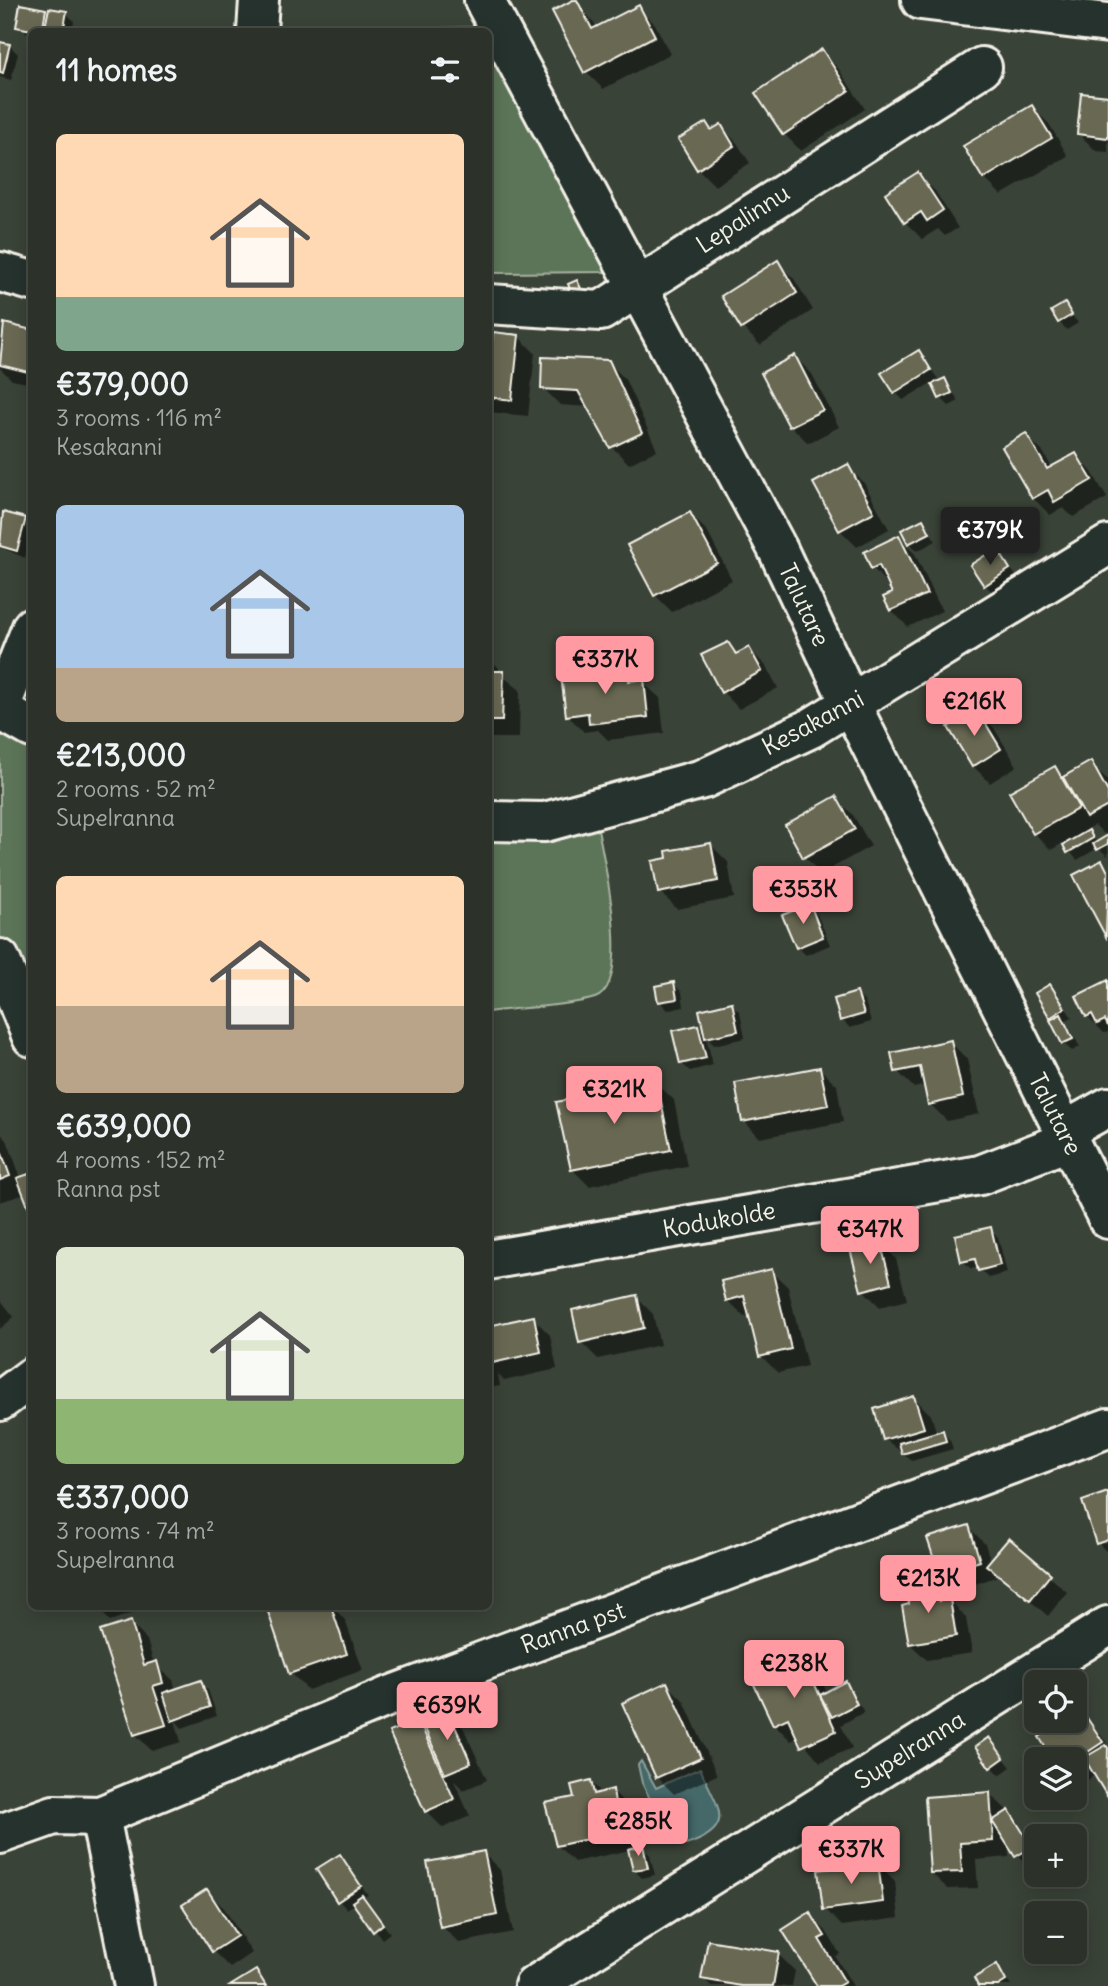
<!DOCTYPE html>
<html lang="en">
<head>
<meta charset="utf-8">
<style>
  body { margin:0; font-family:Delius,sans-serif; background:#343a32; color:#f1f3f6; height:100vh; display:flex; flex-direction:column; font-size:26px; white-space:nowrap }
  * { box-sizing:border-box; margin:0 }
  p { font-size:23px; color:#a6aaa8 }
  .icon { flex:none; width:38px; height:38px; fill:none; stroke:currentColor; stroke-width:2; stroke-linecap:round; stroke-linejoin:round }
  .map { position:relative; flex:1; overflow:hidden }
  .details { position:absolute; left:28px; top:28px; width:464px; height:1582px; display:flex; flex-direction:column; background:#2c322a; border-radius:10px; box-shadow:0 4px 18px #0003,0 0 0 2px #484d47 }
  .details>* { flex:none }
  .buttons { position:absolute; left:1024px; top:1670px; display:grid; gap:14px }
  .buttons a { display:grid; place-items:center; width:63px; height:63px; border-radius:10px; background:#2c322a; box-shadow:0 4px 18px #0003,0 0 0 2px #484d47; font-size:35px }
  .price { position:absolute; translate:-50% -60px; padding:0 16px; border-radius:7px; background:#ff9aa2; color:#111; font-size:23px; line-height:46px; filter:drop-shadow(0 2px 4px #0008) }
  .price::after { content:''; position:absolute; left:50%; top:42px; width:21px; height:16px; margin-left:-10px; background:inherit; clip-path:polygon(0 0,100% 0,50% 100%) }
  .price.current { background:#222; color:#fff }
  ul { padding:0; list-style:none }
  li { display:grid; align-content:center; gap:14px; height:371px; padding:0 28px }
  li span { display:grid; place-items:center; height:217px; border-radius:10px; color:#555 }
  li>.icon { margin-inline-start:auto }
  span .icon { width:126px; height:126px; fill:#fffc; stroke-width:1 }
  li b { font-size:30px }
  h2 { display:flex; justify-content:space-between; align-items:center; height:84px; padding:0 28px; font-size:30px }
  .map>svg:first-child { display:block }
  .green { fill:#5c7459; stroke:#a8b2a0; stroke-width:2 }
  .water { fill:#446869; stroke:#8a9f9c; stroke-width:2 }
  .shadow { fill:#0007 }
  .building { fill:#676752; stroke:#f4f1e8; stroke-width:2 }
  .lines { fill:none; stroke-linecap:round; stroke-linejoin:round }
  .minor-casing { stroke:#f4f1e8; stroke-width:44 }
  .minor { stroke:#26332d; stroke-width:38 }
  .labels { text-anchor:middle; stroke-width:6; stroke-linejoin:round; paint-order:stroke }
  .street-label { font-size:24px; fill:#f4f1e8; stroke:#26332d }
</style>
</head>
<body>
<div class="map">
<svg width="1108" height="1986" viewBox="0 0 1108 1986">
  <rect width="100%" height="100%" fill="#3a4338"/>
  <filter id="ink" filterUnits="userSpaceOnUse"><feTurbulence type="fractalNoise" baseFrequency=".0143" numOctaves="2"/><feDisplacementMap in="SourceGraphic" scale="14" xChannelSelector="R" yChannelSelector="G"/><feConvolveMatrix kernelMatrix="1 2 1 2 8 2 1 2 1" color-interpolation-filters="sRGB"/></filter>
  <g filter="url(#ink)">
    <g class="green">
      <polygon points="476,27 479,31 324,31"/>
      <polygon points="488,49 607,272 488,273"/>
      <polygon points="0,727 31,735 31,1037 0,954"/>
      <path d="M 594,809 C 600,843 636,984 595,998 C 571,1006 516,1008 488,1012 L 488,817 Z"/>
    </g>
    <path class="water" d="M 641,1761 L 656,1788 L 700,1768 C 716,1806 740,1827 686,1845 L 669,1838 L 642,1783 L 638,1765 Z"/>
    <g class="shadow">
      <polygon points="576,1 598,28 638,8 655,24 670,54 603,89 586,72 554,11"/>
      <polygon points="46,10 49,14 66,13 74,21 72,32 32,32 32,36 18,27"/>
      <polygon points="0,44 10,46 18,54 11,80 0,77"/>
      <polygon points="821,51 838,68 865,109 801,151 784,134"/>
      <polygon points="1108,98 1108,152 1096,151 1079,134"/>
      <polygon points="1032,107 1049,124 1068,156 1001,195 984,178"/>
      <polygon points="705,124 713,131 721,126 737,143 750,163 715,186 698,169"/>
      <polygon points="918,175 935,191 958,228 945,236 938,229 922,239 905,222"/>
      <polygon points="777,262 794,279 813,310 760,345 743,328"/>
      <polygon points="1064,305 1078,323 1067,330 1059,322"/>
      <polygon points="5,325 32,332 32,384 12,380 0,368 0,344"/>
      <polygon points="518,336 535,353 528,416 488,412 488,356 493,356"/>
      <polygon points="919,352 938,379 903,400 895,392"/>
      <polygon points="795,357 812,374 839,427 808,443 791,426"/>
      <polygon points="608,362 625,379 657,450 629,464 612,447 589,407 560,405 543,388"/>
      <polygon points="944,380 959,401 949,406 941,398"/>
      <polygon points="1026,436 1043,452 1052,468 1076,455 1092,472 1107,498 1073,517 1063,508 1050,515 1033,498"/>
      <polygon points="847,466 864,483 889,529 857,547 840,530"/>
      <polygon points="4,514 25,520 32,526 25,558 0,547"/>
      <polygon points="690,514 707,531 732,580 672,612 655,595"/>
      <polygon points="923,522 936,541 917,551 909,542"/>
      <polygon points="898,537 915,554 942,611 908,627 891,610 895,594 873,568"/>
      <polygon points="996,550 1017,577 993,593 985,585"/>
      <polygon points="728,644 738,654 749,649 766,666 778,688 739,709 723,692 704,656"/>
      <polygon points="488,657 499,668 499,673 520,690 519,738 488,738"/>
      <polygon points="628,669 660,698 664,733 608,740 598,730 584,732 567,715"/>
      <polygon points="977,711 994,728 1017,766 990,783 973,766"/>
      <polygon points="1091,764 1108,781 1108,832 1104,834 1095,825 1086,830 1098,843 1108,837 1108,856 1098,848 1077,860 1063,843 1051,850 1034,833 1055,768 1065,778"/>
      <polygon points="836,798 853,815 871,846 821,874 805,857"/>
      <polygon points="711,845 728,862 734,898 677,909 660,892"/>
      <polygon points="1101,862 1108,869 1108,937 1075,876"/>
      <polygon points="809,906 817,914 830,945 806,955 797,947"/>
      <polygon points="1108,982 1108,1032 1104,1033 1087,1016"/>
      <polygon points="673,984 682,992 684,1007 668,1010 660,1002"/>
      <polygon points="1050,986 1072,1017 1065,1021 1080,1047 1072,1051 1063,1043 1052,1017"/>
      <polygon points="857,994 865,1002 871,1022 850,1028 842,1020"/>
      <polygon points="731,1004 740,1012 745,1038 714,1045 706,1037 713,1065 690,1071 681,1063 698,1027 706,1035"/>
      <polygon points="950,1042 967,1059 979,1114 947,1121 930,1104 926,1085 914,1088 897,1071"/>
      <polygon points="820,1069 837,1085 843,1122 760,1138 744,1121"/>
      <polygon points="657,1084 674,1100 687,1166 589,1186 572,1169"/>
      <polygon points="0,1133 7,1140 21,1178 32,1175 32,1207 25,1194 0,1202"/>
      <polygon points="990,1229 998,1237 1007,1273 988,1278 979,1267 971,1269 963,1261"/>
      <polygon points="880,1242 896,1259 907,1300 880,1307 863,1290"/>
      <polygon points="771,1271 788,1287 807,1366 778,1373 761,1356 751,1315 744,1317 727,1300"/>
      <polygon points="636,1297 653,1314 660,1345 598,1359 581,1342"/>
      <polygon points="0,1299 14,1317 0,1329"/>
      <polygon points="533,1318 550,1335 557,1369 504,1381 498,1374 500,1386 488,1388 488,1328"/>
      <polygon points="914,1398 931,1415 937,1434 942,1432 950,1440 953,1449 912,1461 885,1439"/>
      <polygon points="1108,1494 1108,1553 1098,1543"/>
      <polygon points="969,1527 985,1544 991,1562 1009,1540 1067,1592 1048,1616 994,1570 996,1577 957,1590 940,1573"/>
      <polygon points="935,1583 966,1618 972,1653 927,1660 910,1644 911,1606"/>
      <polygon points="95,1606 153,1606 110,1621"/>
      <polygon points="268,1606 332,1606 345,1620 363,1670 308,1690 291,1673"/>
      <polygon points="130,1623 147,1640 154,1664 173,1680 176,1690 200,1682 208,1690 217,1716 182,1728 175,1720 181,1742 152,1751 135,1734"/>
      <polygon points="801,1656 818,1673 827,1693 845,1683 864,1712 841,1725 852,1748 820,1762 799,1737 791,1741 774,1724"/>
      <polygon points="667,1684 684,1701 717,1775 674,1794 657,1777"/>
      <polygon points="1081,1711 1108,1744 1108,1795 1096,1774 1079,1786 1074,1782 1074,1720"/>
      <polygon points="447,1712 464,1729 487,1780 464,1790 454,1781 470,1816 443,1828 426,1811 418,1721 427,1731"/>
      <polygon points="989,1740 1011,1767 1000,1775 992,1767"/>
      <polygon points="591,1782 602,1793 613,1791 629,1808 635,1849 642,1847 650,1855 655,1875 642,1878 634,1870 630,1850 574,1862 557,1845 576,1798"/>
      <polygon points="990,1794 1017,1820 1036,1851 1036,1857 1025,1864 1008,1843 1009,1857 976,1860 978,1888 948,1889 931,1873"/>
      <polygon points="483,1853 500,1870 513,1932 459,1943 442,1926"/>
      <polygon points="340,1856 368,1895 363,1898 390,1933 382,1939 355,1903 347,1909 339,1901"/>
      <polygon points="878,1864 895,1881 899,1918 842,1926 825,1909"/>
      <polygon points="207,1892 224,1908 252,1953 230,1968 213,1951"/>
      <polygon points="809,1914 826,1931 840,1954 835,1956 853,1986 819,1986"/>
      <polygon points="778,1954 795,1971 792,1986 711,1986 703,1978"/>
      <polygon points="997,1967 1011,1986 980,1986"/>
    </g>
    <g class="building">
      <polygon points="573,0 577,0 592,29 639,5 655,36 584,73 552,11"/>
      <polygon points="20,4 46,9 42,32 16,27"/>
      <polygon points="49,8 67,11 63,32 44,32"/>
      <polygon points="0,42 10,44 3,73 0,72"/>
      <polygon points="822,49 849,91 783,135 755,93"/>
      <polygon points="1081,93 1108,96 1108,138 1077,134"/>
      <polygon points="1032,105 1052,138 983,179 963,146"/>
      <polygon points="706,122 711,130 721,124 734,146 697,170 678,139"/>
      <polygon points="918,172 943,210 927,221 921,212 904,223 885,193"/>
      <polygon points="778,260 797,293 741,329 721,296"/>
      <polygon points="577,280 584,295 574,299 568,284"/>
      <polygon points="1065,303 1072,315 1058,323 1051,311"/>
      <polygon points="4,323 32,330 32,373 0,365"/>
      <polygon points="493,332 519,335 512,400 488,397 488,354 491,354"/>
      <polygon points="919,350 931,370 894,393 881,373"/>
      <polygon points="795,355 823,410 789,427 761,373"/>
      <polygon points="542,357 609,360 642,433 610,448 578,391 541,389"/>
      <polygon points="945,378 952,393 939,399 932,384"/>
      <polygon points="1026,433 1047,469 1076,453 1092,480 1054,502 1048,490 1032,499 1002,447"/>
      <polygon points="848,464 874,512 839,531 813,483"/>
      <polygon points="3,512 26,518 17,551 0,546"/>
      <polygon points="690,512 717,563 654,596 627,545"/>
      <polygon points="923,519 930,533 908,544 901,530"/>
      <polygon points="899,535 927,594 890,611 883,597 892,593 879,565 871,569 864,552"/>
      <polygon points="997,548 1010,569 984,586 970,565"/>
      <polygon points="728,642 736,654 749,647 762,671 721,693 701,655"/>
      <polygon points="628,667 629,681 644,679 648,717 589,724 588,713 566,716 561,675"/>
      <polygon points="488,671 504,671 502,721 488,721"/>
      <polygon points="977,709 1001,749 972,767 948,727"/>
      <polygon points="1091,761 1108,792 1108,806 1086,818 1063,777"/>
      <polygon points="1055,766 1079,808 1033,834 1009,792"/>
      <polygon points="836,796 855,829 803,858 785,825"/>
      <polygon points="1089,830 1093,838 1067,853 1063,845"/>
      <polygon points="1108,835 1108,844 1097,850 1093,844"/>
      <polygon points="711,843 718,881 658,893 652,861 667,858 666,851"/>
      <polygon points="1102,860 1108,872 1106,937 1073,875"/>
      <polygon points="810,904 823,937 796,948 782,915"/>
      <polygon points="1108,980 1108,1026 1105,1020 1097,1024 1092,1014 1086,1017 1076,996"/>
      <polygon points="674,982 677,999 658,1002 655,986"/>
      <polygon points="1050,984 1065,1008 1050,1018 1035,993"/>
      <polygon points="857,992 864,1014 840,1021 834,999"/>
      <polygon points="732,1002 738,1031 705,1038 699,1010"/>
      <polygon points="1061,1014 1073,1039 1062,1044 1050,1020"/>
      <polygon points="698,1025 706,1058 680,1064 672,1031"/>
      <polygon points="951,1040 963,1097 928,1105 920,1067 895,1072 891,1053"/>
      <polygon points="820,1067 828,1105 742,1122 735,1083"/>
      <polygon points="657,1082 671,1150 571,1170 556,1102"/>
      <polygon points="0,1148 10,1176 0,1180"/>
      <polygon points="32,1173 32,1205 28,1206 17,1178"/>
      <polygon points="991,1227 1000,1265 978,1271 975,1259 961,1262 955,1235"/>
      <polygon points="880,1241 891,1283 861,1291 850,1249"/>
      <polygon points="772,1269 791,1349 759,1357 744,1296 726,1301 721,1281"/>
      <polygon points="637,1295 644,1328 579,1343 572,1310"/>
      <polygon points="534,1316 541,1352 488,1364 488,1326"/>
      <polygon points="914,1396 924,1428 883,1440 874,1409"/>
      <polygon points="943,1430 946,1441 902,1454 899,1443"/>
      <polygon points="1108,1492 1108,1540 1096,1544 1082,1501"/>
      <polygon points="969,1525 980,1561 939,1574 927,1538"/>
      <polygon points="1009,1538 1051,1574 1030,1600 986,1565"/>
      <polygon points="935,1581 939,1601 950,1599 956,1636 909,1644 902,1606 909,1604 907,1586"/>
      <polygon points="266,1606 331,1606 347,1654 289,1674"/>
      <polygon points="131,1621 144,1665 157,1661 163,1683 153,1686 166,1725 134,1735 100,1631"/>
      <polygon points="801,1654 836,1731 801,1747 788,1718 773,1725 751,1678"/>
      <polygon points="201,1680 210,1707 172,1721 163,1693"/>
      <polygon points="846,1681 857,1704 832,1717 820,1695"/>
      <polygon points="667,1682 701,1758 656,1778 622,1703"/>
      <polygon points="1081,1709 1103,1742 1074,1761 1053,1759 1039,1737 1064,1720 1074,1720 1074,1713"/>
      <polygon points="448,1710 471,1763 445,1774 422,1722"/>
      <polygon points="418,1719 454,1799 425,1812 389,1732"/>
      <polygon points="989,1737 1004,1758 990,1768 975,1747"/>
      <polygon points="1106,1745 1108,1748 1107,1796 1084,1758"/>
      <polygon points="591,1780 594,1794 613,1789 619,1832 556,1846 545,1803 574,1797 571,1785"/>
      <polygon points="990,1792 993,1841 960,1843 962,1872 930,1873 925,1797"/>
      <polygon points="1009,1810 1032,1847 1015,1857 992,1821"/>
      <polygon points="643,1845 648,1868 633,1870 628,1849"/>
      <polygon points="484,1851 497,1915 440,1927 427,1862"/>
      <polygon points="340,1854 361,1886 337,1902 316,1869"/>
      <polygon points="878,1862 883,1902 823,1910 818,1870"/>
      <polygon points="207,1889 237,1936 212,1952 182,1905"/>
      <polygon points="362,1895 383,1924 373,1932 352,1902"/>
      <polygon points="810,1912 825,1936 819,1939 845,1982 838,1986 817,1986 782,1930"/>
      <polygon points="708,1940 779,1952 773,1986 741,1986 701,1979"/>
      <polygon points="997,1964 1006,1981 998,1986 978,1986 974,1978"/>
      <polygon points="256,1970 266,1986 230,1986"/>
    </g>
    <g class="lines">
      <g class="minor-casing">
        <g id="minor">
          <polyline points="484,0 777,548 851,705 1108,1219"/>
          <polyline points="921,0 1108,23"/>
          <polyline points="257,32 259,0"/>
          <polyline points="0,272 32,281"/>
          <polyline points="488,304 601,311 982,67"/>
          <polyline points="0,708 32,627"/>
          <polyline points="0,710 32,728"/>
          <polyline points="488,821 545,822 703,779 811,728 1108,545"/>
          <polyline points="0,959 32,1037"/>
          <polyline points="1063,1132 1108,1107"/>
          <polyline points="488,1260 980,1175 1068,1141"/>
          <polyline points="0,1401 32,1377"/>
          <polyline points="100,1816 134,1986"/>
          <polyline points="0,1834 54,1815 100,1816 387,1697 1108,1428"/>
          <polyline points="534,1986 1108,1626"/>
        </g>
      </g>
      <use href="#minor" class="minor"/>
    </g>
  </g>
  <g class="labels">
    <g class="street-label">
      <text transform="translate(743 219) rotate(-33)" y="8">Lepalinnu</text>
      <text transform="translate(804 605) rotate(65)" y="8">Talutare</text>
      <text transform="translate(813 723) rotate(-28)" y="8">Kesakanni</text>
      <text transform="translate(1055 1114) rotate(63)" y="8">Talutare</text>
      <text transform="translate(719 1220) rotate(-10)" y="8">Kodukolde</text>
      <text transform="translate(573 1628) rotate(-20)" y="8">Ranna pst</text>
      <text transform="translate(910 1750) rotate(-32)" y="8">Supelranna</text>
    </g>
  </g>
</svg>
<div class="buttons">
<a><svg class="icon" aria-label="locate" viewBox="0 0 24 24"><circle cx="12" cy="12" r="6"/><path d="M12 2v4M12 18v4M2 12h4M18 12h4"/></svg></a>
<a><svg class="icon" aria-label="layers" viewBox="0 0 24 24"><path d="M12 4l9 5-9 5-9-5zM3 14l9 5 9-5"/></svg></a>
<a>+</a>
<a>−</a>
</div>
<b class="price current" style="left:990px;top:567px">€379K</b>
<b class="price" style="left:605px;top:696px">€337K</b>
<b class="price" style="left:974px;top:738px">€216K</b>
<b class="price" style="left:803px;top:926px">€353K</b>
<b class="price" style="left:614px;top:1126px">€321K</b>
<b class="price" style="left:870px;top:1266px">€347K</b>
<b class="price" style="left:928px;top:1615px">€213K</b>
<b class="price" style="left:794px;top:1700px">€238K</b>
<b class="price" style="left:447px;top:1742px">€639K</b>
<b class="price" style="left:638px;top:1858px">€285K</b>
<b class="price" style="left:851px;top:1886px">€337K</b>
<section class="details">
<h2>11 homes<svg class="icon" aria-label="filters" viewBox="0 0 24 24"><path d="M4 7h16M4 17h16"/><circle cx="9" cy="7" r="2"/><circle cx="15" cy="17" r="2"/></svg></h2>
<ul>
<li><span style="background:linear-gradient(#ffd9b3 75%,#7fa58c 0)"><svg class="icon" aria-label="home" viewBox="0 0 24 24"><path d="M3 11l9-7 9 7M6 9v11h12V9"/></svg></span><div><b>€379,000</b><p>3 rooms · 116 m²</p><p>Kesakanni</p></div></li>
<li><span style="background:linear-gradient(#a9c7e8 75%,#b9a48a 0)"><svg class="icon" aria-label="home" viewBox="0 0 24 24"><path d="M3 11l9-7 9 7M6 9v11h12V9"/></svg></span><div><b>€213,000</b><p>2 rooms · 52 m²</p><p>Supelranna</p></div></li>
<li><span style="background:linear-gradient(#ffd9b3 60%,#b9a48a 0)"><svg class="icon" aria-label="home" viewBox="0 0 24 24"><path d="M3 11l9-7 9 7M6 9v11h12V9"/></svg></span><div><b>€639,000</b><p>4 rooms · 152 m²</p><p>Ranna pst</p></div></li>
<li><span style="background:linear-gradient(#dfe7d0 70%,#8fb573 0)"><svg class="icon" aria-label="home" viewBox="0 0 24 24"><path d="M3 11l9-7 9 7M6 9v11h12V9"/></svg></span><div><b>€337,000</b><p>3 rooms · 74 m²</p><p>Supelranna</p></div></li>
</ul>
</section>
</div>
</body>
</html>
